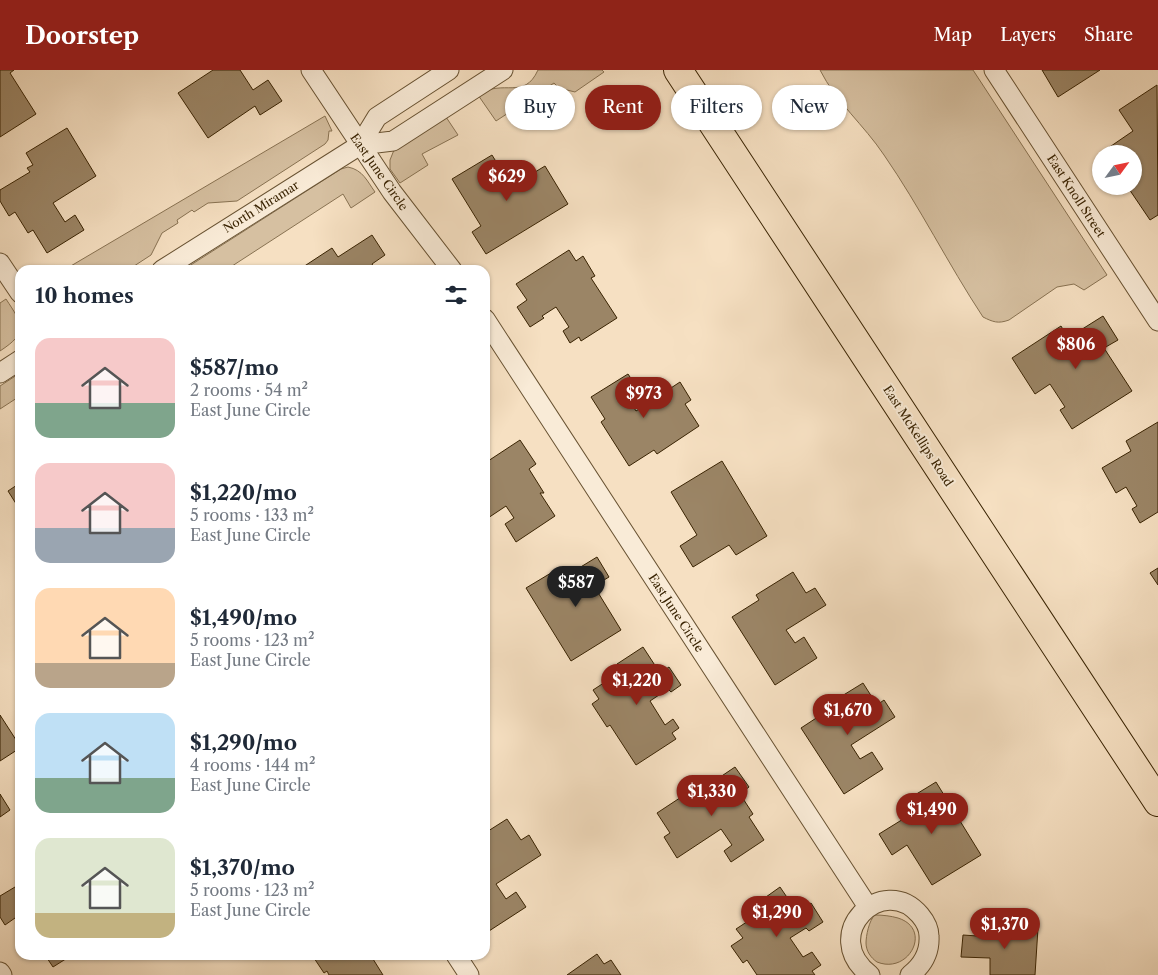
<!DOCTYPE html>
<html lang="en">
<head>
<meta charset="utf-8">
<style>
  body { margin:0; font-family:"Libre Caslon Text",serif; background:#f2f2f3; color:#1f2937; height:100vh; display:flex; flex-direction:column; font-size:19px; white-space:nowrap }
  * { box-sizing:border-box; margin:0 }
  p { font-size:16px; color:#747a83 }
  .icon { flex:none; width:28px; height:28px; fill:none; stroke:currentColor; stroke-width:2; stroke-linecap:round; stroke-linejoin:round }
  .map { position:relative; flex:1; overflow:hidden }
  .sheet { position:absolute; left:15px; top:195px; width:475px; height:695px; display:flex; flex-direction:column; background:#fff; border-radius:15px; box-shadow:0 1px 4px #0004 }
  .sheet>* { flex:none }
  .guide { position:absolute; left:505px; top:15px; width:475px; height:45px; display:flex; gap:10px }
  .needle { width:32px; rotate:57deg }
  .tools { position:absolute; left:1092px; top:75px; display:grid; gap:10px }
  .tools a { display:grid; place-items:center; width:50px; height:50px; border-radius:50%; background:#fff; box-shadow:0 1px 4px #0004; font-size:25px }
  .price { position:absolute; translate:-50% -42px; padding:0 11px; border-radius:18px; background:#8f2418; color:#fff; font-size:16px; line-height:32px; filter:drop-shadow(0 1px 2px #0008) }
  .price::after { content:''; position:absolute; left:50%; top:30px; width:15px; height:11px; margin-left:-8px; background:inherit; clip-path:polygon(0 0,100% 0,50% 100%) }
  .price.active { background:#222; color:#fff }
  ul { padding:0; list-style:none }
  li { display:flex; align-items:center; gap:15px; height:125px; padding:0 20px }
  li span { display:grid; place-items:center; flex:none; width:140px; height:100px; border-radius:15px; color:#555 }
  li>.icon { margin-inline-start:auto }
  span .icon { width:60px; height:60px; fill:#fffc; stroke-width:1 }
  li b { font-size:21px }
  h2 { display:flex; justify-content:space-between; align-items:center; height:60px; padding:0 20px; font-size:21px }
  .chip { padding:0 18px; border-radius:22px; background:#fff; box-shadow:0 1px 4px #0004; font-size:18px; line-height:45px }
  .chip.active { background:#8f2418; color:#fff }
  header { display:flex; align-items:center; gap:30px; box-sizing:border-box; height:70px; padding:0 25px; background:#8f2418; color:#fff }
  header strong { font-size:24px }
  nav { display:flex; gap:28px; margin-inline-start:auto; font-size:18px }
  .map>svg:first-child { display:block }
  .green { fill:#d6c0a1; stroke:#887252 }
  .building { fill:#9b8566; stroke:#392302 }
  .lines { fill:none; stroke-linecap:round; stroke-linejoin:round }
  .minor-casing { stroke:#685232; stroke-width:21 }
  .primary-casing { stroke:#392302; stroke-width:30 }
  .minor { stroke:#f9ebd7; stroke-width:19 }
  .primary { stroke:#f6e0c2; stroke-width:28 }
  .labels { text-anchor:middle; stroke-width:4; stroke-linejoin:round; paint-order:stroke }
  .street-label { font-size:12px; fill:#392302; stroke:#f9ebd7 }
</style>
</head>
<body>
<header>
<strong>Doorstep</strong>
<nav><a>Map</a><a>Layers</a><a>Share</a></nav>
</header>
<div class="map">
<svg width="1158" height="905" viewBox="0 0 1158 905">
  <rect width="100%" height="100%" fill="#f6e0c2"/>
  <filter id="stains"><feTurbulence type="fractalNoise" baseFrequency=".004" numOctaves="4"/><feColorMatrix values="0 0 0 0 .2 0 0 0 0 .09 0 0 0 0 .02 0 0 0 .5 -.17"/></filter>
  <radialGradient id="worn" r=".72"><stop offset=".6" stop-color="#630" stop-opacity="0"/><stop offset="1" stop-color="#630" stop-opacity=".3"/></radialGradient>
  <g class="green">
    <path d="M 538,0 L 602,0 L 604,2 L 575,22 L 559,18 L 554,13 L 496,51 L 478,25 C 503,8 524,31 538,0 Z"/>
    <path d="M 820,0 L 973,0 L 1107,205 L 1084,220 L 1074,214 L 1057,217 L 1009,250 C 998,254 993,252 983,247 C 948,194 920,137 884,85 C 864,55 836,32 820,0 Z"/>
    <polygon points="325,46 332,61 329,61 328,70 325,74 237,131 208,133 194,142 192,140 177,150 178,153 162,163 151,185 128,200 64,200"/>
    <polygon points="446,47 458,65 422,84 428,95 400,113 390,99 390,90 394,80"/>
    <path d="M 348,97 C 363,100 367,111 375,122 L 351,138 L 343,124 L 226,200 L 183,200 L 341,99 Z"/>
    <path d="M 6,229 C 23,255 29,262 0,281 L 0,233 Z"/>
    <polygon points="20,303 20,326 0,339 0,316"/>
    <path d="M 875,845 C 883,845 891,846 898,848 C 933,859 909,905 877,892 C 871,888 866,881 866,873 C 866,866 869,850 875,845 Z"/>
  </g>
  <g class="building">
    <polygon points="0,0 14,0 10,3 36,44 0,67"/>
    <polygon points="213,0 240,0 253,20 268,10 282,31 260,45 255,36 208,68 178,23"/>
    <polygon points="1042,0 1100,0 1058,27"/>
    <polygon points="1157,15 1158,145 1150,150 1127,116 1134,116 1134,84 1101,84 1101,90 1098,85 1133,61 1119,40"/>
    <polygon points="67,58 96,106 53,133 65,152 75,145 84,160 47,183 33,160 28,163 15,142 9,146 0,131 0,120 30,102 27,98 33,95 26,83"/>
    <polygon points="492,85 500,98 491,104 502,122 545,96 568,134 486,184 472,162 481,156 452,109"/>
    <polygon points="372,165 385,185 372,194 376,200 304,200 303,197 332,178 338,187"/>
    <polygon points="569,180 576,191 583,186 595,206 591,208 617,248 581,271 579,267 570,273 563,261 569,257 556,237 542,246 544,248 530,257 517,237 527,230 516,214"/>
    <polygon points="1103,246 1118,270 1104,278 1132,321 1072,359 1060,340 1065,337 1050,314 1035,324 1012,288 1061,256 1068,268"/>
    <polygon points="628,304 636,316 625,323 636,341 680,312 691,330 685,334 699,356 657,384 654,380 629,396 601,352 605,349 591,327"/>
    <polygon points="1158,352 1158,442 1140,453 1132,439 1137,436 1126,417 1116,423 1102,398 1131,381 1126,371"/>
    <polygon points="520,370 536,394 529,399 544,423 540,423 555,446 516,472 505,454 514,448 506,436 485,450 485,393"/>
    <polygon points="722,391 767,466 736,485 729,475 693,497 680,476 697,465 671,422"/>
    <polygon points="20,413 20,440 8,421"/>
    <polygon points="597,487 609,507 594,516 621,560 571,591 526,518 556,500 561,509"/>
    <polygon points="1158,498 1158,515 1150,503"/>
    <polygon points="793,502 806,523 815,518 826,535 786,560 795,573 804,567 817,588 775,615 732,547 759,530 756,525"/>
    <polygon points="643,577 660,603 669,597 681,615 671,622 668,619 650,631 665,655 673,649 679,658 672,663 676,669 636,695 610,655 607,657 592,634 599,629 593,620 622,601 617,594"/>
    <polygon points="863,613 877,635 884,630 895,647 851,675 860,689 872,682 883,699 844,724 801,658 827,641 824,637"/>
    <polygon points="0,645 20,676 20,678 0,691"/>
    <polygon points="735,697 749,717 740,724 753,744 749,747 764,770 731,792 724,781 732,775 721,759 677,788 664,767 670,763 657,743 698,716 701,720"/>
    <polygon points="936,712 981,785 932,815 907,775 892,785 879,764 913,743 905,731"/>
    <polygon points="0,724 10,740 0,747"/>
    <polygon points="507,749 521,770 529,765 541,785 496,814 506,829 516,822 526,837 489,861 485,854 485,763"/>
    <polygon points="20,814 20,856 15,848 5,855 0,847 0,826"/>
    <polygon points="780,817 797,842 811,833 823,852 809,861 806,858 790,868 803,887 812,882 821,895 812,901 815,905 757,905 747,890 743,893 731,876 743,868 736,859 765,840 759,832"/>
    <polygon points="993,855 1038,858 1035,905 990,905 990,888 961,887 963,865 992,867"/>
    <polygon points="597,884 604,894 611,890 621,905 567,905"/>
    <polygon points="45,885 72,885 53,897"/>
    <polygon points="312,885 373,885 375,888 373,889 383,905 329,905 327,901 324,903"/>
  </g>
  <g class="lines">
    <g class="minor-casing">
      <g id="minor">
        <polyline points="311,0 392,122 452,200"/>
        <polyline points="994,0 1158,251"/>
        <polyline points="360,75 393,71 503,0"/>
        <polyline points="0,193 20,223"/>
        <polyline points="162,200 360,75 377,47 449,0"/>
        <polyline points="485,249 868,837"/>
        <polyline points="0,303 20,290"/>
        <polyline points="456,885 469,905"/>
        <polyline points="0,902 2,905"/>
        <path d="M 870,905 C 818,865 883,801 920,845 C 925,851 929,858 929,866 C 930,883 923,895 910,905"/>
      </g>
    </g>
    <g class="primary-casing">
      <polyline id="primary" points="678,0 1158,732"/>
    </g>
    <use href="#minor" class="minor"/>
    <use href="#primary" class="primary"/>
  </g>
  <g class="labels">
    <g class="street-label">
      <text transform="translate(379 102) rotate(55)" y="4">East June Circle</text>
      <text transform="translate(1076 126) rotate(57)" y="4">East Knoll Street</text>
      <text transform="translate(261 137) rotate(-32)" y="4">North Miramar</text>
      <text transform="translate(918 366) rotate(57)" y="4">East McKellips Road</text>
      <text transform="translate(676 543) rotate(57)" y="4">East June Circle</text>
    </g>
  </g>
  <rect width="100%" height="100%" filter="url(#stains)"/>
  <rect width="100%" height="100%" fill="url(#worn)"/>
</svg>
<div class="tools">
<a><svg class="needle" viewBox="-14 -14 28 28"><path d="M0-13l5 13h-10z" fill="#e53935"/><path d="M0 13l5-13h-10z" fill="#747a83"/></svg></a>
</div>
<b class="price" style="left:507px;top:132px">$629</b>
<b class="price" style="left:1076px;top:300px">$806</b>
<b class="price" style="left:644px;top:349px">$973</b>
<b class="price active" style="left:576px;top:538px">$587</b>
<b class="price" style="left:637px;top:636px">$1,220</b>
<b class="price" style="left:848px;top:666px">$1,670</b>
<b class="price" style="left:712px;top:747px">$1,330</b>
<b class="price" style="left:932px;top:765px">$1,490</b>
<b class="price" style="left:777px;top:868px">$1,290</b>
<b class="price" style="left:1005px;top:880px">$1,370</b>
<div class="guide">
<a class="chip">Buy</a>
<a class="chip active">Rent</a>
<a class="chip">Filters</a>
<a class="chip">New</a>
</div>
<section class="sheet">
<h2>10 homes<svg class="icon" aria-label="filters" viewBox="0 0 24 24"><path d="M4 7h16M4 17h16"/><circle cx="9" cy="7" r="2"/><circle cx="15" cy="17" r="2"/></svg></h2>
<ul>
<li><span style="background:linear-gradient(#f6c9c9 65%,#7fa58c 0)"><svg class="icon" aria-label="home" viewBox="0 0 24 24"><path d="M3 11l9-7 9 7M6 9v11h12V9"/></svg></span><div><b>$587/mo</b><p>2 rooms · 54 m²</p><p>East June Circle</p></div></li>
<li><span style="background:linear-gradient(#f6c9c9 65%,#9aa5b1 0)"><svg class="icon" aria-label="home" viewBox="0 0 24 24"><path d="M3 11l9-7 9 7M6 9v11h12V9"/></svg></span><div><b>$1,220/mo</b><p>5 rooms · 133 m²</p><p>East June Circle</p></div></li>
<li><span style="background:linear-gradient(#ffd9b3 75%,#b9a48a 0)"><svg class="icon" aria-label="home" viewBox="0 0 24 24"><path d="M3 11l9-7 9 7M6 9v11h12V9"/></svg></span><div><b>$1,490/mo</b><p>5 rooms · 123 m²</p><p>East June Circle</p></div></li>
<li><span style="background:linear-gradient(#bfe0f5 65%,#7fa58c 0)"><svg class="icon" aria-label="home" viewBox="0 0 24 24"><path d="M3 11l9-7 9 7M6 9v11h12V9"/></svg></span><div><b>$1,290/mo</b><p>4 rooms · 144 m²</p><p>East June Circle</p></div></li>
<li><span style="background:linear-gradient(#dfe7d0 75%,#c2b280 0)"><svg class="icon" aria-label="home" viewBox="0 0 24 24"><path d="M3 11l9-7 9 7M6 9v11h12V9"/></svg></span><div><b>$1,370/mo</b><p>5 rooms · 123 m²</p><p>East June Circle</p></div></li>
</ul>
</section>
</div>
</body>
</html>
